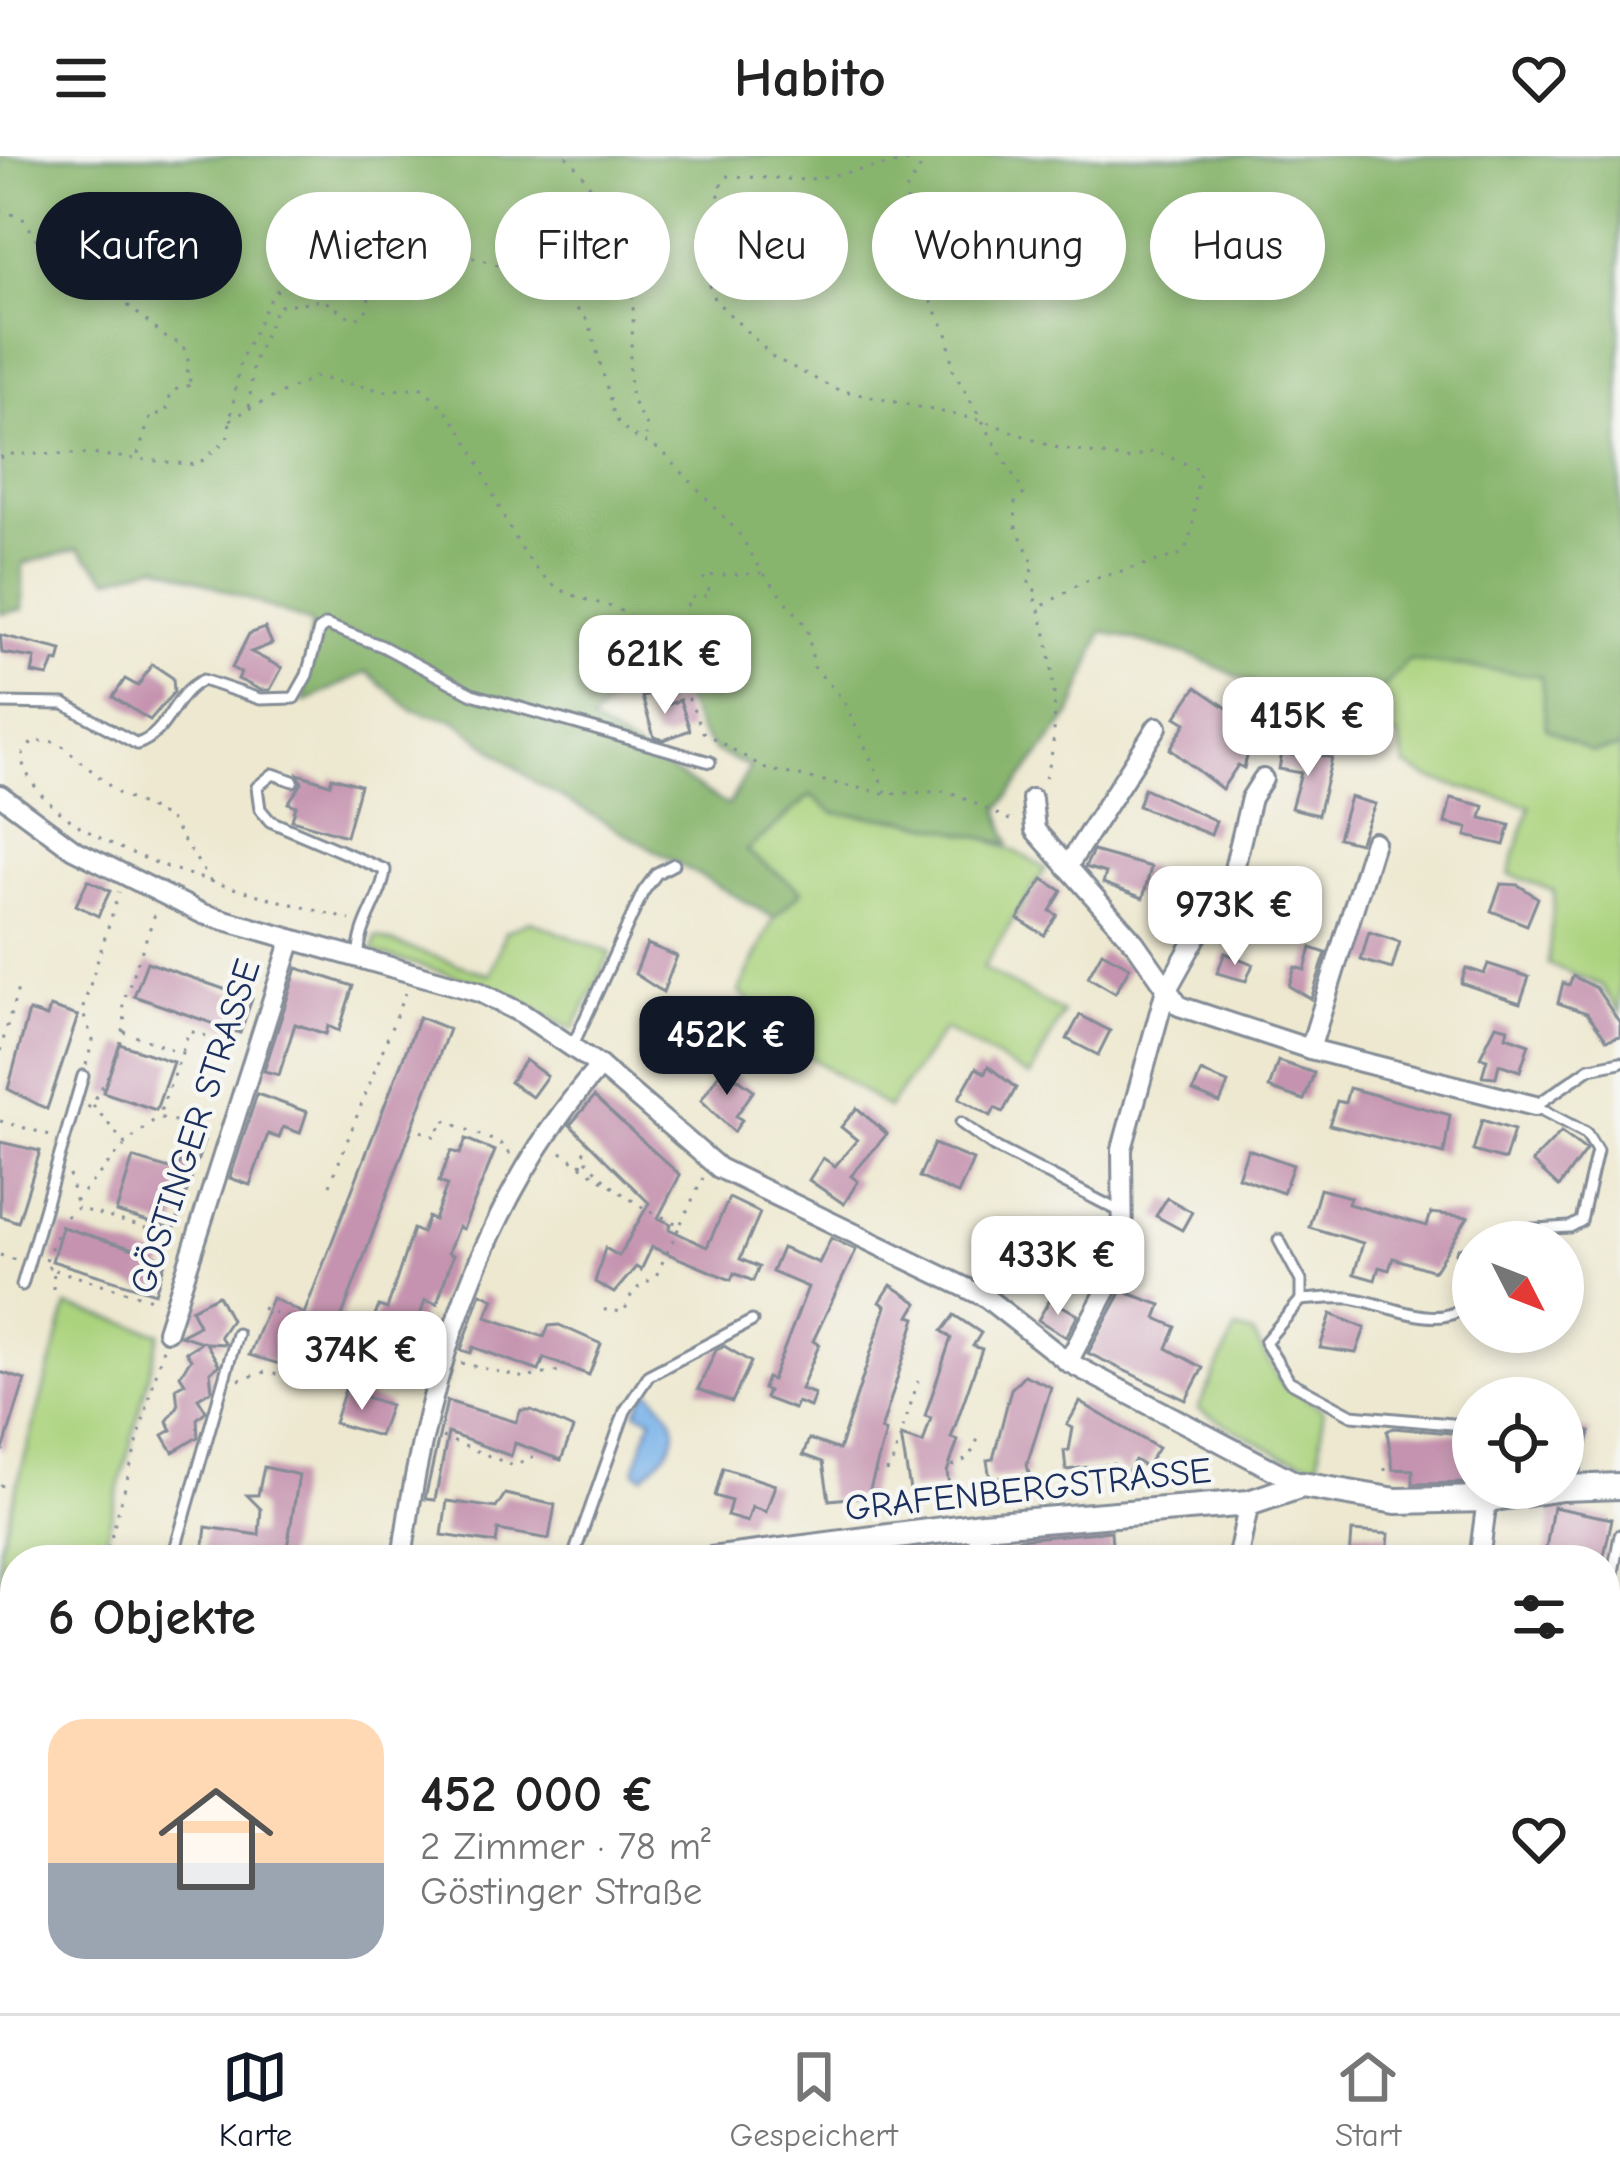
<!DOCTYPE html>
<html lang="de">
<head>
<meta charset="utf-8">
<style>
  body { margin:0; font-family:"Comic Neue",sans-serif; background:#f6f6f6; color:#222; height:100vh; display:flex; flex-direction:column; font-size:45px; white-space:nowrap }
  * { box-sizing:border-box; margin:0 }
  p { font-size:39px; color:#767676 }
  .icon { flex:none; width:66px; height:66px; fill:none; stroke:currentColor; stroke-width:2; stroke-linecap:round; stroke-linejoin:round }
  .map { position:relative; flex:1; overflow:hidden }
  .sheet { position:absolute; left:0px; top:1389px; width:1620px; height:468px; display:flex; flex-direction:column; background:#fff; border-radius:48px 48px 0 0; box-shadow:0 6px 18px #0003 }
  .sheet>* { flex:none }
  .guide { position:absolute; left:36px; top:36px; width:1548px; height:108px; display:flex; gap:24px }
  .needle { width:78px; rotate:132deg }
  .controls { position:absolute; left:1452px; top:1065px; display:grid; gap:24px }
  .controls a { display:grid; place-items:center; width:132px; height:132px; border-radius:50%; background:#fff; box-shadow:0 6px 18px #0003; font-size:60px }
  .price { position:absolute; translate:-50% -102px; padding:0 27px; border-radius:24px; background:#fff; color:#222; font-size:39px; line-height:78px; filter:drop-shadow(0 3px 6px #0008) }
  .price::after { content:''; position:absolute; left:50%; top:72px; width:36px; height:27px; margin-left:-18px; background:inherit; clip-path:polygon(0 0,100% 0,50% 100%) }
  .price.active { background:#111827; color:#fff }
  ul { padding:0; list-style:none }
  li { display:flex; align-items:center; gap:36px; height:300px; padding:0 48px }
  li+li { border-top:3px solid #e0e0e0 }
  li span { display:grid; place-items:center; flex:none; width:336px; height:240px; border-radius:36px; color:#555 }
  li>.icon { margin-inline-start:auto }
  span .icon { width:144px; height:144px; fill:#fffc; stroke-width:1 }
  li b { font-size:51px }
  h2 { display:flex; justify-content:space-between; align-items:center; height:144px; padding:0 48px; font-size:51px }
  .chip { padding:0 42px; border-radius:54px; background:#fff; box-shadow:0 6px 18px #0003; font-size:42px; line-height:108px }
  .chip.active { background:#111827; color:#fff }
  header { display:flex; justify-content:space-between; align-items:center; height:156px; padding:0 48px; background:#fff; font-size:54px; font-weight:800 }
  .dock { display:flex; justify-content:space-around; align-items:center; height:168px; border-top:3px solid #e0e0e0; background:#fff; font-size:33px; color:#767676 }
  .dock a { display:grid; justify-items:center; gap:6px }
  .dock .active { color:#111827 }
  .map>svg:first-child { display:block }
  .green { fill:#abd37e; stroke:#63816e; stroke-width:3 }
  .forest { fill:#88b56d; stroke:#527266; stroke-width:3; fill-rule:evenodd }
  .water { fill:#78b2e9; stroke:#4a70a4; stroke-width:3 }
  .building { fill:#c593af }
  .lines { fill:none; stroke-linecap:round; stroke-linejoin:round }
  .service-casing { stroke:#848c96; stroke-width:15 }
  .minor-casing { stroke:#848c96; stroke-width:24 }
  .tertiary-casing { stroke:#848c96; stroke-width:30 }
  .path { stroke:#848c96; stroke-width:3; stroke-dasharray:3 9; stroke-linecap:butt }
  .service { stroke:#fff; stroke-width:9 }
  .minor { stroke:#fff; stroke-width:18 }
  .tertiary { stroke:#fff; stroke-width:24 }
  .labels { text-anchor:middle; stroke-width:9; stroke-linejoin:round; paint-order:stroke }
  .street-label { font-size:36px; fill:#1b2f5e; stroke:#f6f6f2 }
</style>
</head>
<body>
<header><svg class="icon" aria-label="menu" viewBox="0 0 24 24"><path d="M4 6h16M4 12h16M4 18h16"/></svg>Habito<svg class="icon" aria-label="heart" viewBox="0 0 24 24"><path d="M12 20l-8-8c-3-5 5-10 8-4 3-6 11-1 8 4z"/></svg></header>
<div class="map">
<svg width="1620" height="1857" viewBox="0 0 1620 1857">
  <rect width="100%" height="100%" fill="#f6f6f2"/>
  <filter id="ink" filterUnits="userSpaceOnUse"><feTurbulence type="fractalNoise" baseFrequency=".00833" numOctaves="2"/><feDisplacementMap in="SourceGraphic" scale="24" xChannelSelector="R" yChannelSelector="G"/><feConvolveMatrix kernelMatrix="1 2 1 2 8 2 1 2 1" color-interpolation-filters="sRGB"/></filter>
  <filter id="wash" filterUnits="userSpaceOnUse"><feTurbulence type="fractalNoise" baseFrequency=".004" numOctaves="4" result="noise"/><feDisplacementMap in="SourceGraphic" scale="48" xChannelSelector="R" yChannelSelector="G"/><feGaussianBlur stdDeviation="2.7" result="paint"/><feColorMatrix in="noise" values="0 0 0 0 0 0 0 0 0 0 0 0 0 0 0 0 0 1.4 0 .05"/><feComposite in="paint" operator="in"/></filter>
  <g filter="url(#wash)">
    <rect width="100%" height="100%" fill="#ede8cf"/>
    <g class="green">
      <polygon points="1408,504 1542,520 1591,596 1620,592 1620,857 1601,829 1548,808 1554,735 1509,718 1530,650 1431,623 1406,610 1398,581 1349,571"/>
      <path d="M 811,639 C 844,667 870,657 910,665 C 960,674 1004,684 1045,713 L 983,812 L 1063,857 L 1030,921 L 944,873 L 888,952 L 807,899 L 739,836 L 774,762 L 802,735 L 746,695 Z"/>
      <polygon points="530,765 611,797 573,874 489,830 373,796 376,781 490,819 505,776"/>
      <polygon points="67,1150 160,1177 100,1404 15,1404 15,1453 0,1450 0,1390"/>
      <polygon points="1236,1173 1253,1178 1279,1224 1323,1254 1319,1308 1284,1300 1198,1253"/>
    </g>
    <path class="forest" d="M 0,0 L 1620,0 L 1620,592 L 1591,596 L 1546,572 L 1541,520 L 1408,504 L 1349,571 L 1195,501 L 1102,475 L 1073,555 L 999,653 L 1009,688 L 907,664 L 833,657 L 811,639 L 746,695 L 802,735 L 774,762 L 536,627 L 456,565 L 412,554 L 367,516 L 304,546 L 311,467 L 158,409 L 109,423 L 78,393 L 23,408 L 23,453 L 0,458 ZM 643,511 L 680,532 L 699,576 L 716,596 L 750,611 L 728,650 L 591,566 Z"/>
    <path class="water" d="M 648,1233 C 687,1271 682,1284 643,1320 L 635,1316 L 636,1309 L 652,1262 L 636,1256 Z"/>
    <g id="blocks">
      <g class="building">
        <polygon points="265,472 272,488 251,496 282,512 270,534 261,534 238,523 241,517 232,512 249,478"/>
        <polygon points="0,479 62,494 59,506 54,505 48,520 32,517 35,502 2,497"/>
        <polygon points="152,508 173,522 174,536 150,564 113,541 125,523 138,530"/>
        <polygon points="1196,531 1255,571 1244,612 1238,609 1222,633 1170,593 1186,567 1176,561"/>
        <polygon points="657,536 667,549 680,544 690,574 664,584 654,581 642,541"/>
        <polygon points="1306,595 1332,602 1318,659 1291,652 1301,617 1279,613 1282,597 1304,601"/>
        <polygon points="298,618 330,628 332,621 360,629 346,680 292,664 296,650 288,647 302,627"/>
        <polygon points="1144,632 1216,665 1211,679 1138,650"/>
        <polygon points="1350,641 1375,648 1359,687 1338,682"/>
        <polygon points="1451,642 1484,650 1481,662 1510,669 1504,689 1466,680 1468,672 1445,667"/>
        <polygon points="1093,695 1151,711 1143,742 1103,727 1106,717 1085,711"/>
        <polygon points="1256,714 1294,727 1287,746 1310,753 1306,767 1255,752 1261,736 1249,732"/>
        <polygon points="1043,723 1062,735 1050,755 1057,759 1044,779 1018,763"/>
        <polygon points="88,724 110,735 98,760 76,749"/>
        <polygon points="1501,728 1518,729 1538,742 1527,769 1491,755"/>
        <polygon points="1369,776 1400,786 1392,813 1361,804"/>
        <polygon points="647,788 677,800 663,836 635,818"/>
        <polygon points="1311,792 1326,797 1311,843 1289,830 1295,811 1305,814"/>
        <polygon points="1102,796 1130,811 1115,837 1088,821"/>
        <polygon points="1225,797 1253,808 1246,825 1217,817"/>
        <polygon points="147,806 252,843 240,877 134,840"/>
        <polygon points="1488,808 1529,821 1520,847 1461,827 1466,812 1484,818"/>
        <polygon points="297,812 353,830 339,875 328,870 326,878 295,868 279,919 264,915"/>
        <polygon points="1573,820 1596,832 1620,867 1620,880 1607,884 1587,857 1558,847 1563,827 1569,829"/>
        <polygon points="50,851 78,860 47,953 8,933 29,855 47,861"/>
        <polygon points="1080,859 1110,875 1098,899 1067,883"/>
        <polygon points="419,861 449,873 340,1165 324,1169 310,1217 249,1199 272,1142 304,1158"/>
        <polygon points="1496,869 1508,872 1506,880 1529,888 1520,915 1499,908 1496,921 1482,920 1487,903 1480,901"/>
        <polygon points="120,888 173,906 156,954 103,936"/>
        <polygon points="525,904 547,920 532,941 510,926"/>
        <polygon points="1278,905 1314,917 1304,944 1269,932"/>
        <polygon points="988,910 1016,932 1003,956 995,952 991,960 959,942 976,912 985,917"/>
        <polygon points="723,912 754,934 736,960 742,964 734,976 701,944"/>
        <polygon points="1201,916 1228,927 1220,947 1193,936"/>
        <polygon points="1349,932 1450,959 1444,998 1329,969 1337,945 1345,947"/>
        <polygon points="257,938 307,956 300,977 283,971 279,982 268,978 250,1029 230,1022"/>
        <polygon points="594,941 680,1019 658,1062 671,1068 669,1073 707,1091 729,1042 760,1057 740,1103 759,1111 753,1125 734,1117 731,1124 652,1091 641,1114 636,1111 614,1137 595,1126 605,1092 619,1100 649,1047 570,969"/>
        <polygon points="857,952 887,978 851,1020 858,1025 844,1048 809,1024 823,1002 835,1010 857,984 841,971"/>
        <polygon points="1482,964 1514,974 1505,1004 1473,995"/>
        <polygon points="1561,976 1586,994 1559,1031 1532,1006"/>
        <polygon points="189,980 204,985 174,1074 116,1056 133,1002 176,1015"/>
        <polygon points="466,983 495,995 463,1073 458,1071 448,1097 453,1099 437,1148 425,1144 405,1209 370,1195 374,1185 366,1182 379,1150 387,1153 413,1073 422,1077 428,1061 434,1064 447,1029 439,1026 451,995 460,998"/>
        <polygon points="0,986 40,995 18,1066 0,1060"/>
        <polygon points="934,988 973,1004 958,1038 919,1021"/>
        <polygon points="1248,993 1293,1009 1283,1037 1238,1021"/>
        <polygon points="1320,1033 1350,1041 1348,1048 1427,1070 1431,1057 1468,1061 1434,1115 1393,1102 1389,1114 1379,1111 1375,1124 1354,1118 1363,1087 1309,1071"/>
        <polygon points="1167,1042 1192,1056 1182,1074 1156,1060"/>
        <polygon points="1078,1069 1097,1078 1090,1093 1108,1103 1091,1134 1084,1130 1091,1116 1037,1091 1047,1070 1072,1082"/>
        <polygon points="62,1071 166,1103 155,1137 52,1105"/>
        <polygon points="831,1082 856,1094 813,1185 819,1189 801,1233 815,1238 810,1251 797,1246 794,1253 765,1242 768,1235 763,1233 767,1222 772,1224 808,1131 772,1116 782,1092 819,1107"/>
        <polygon points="891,1129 918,1147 910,1160 916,1162 881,1274 886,1276 868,1340 829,1344 823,1306 803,1299 809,1283 839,1294 886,1150 880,1146"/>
        <polygon points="1122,1135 1161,1149 1156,1162 1176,1171 1167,1192 1203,1212 1186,1244 1088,1197"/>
        <polygon points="481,1137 494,1143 486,1161 544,1181 549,1170 559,1169 601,1188 589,1219 544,1202 539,1215 473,1191 471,1197 461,1194"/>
        <polygon points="218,1139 231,1164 220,1180 225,1188 206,1187 219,1209 210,1216 212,1234 198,1242 206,1255 197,1263 198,1281 173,1296 163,1279 172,1274 167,1265 178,1250 176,1232 185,1227 180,1219 191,1203 186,1196 202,1186 180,1179 199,1169 191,1153"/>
        <polygon points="1050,1143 1078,1159 1066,1181 1038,1164"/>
        <polygon points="1331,1158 1365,1172 1356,1197 1320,1192"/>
        <polygon points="954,1159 981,1177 973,1190 982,1193 951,1282 958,1284 947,1316 949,1330 910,1334 901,1280 923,1287 931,1262 925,1260 951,1182 942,1175"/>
        <polygon points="724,1190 751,1206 732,1246 698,1233 716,1194"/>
        <polygon points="0,1216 25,1224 3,1294 0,1294"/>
        <polygon points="1024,1219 1051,1231 1027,1308 1029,1318 990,1323 987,1304 993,1303 1011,1233"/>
        <polygon points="345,1234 390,1249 379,1280 334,1267"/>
        <polygon points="447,1245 516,1266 521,1254 531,1254 573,1273 561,1304 515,1287 511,1300 448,1277 435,1344 425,1343"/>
        <polygon points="1080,1246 1158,1292 1146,1311 1135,1304 1127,1317 1113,1308 1066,1314 1064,1295 1069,1294 1073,1272 1067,1269"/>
        <polygon points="1570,1271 1590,1276 1580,1315 1563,1313"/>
        <polygon points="1393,1272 1462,1278 1462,1298 1473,1298 1473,1327 1413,1328 1413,1314 1393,1313 1387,1275"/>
        <polygon points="264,1311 299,1319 285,1404 202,1404 206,1371 259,1379 261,1353 247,1339 258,1339"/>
        <polygon points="723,1312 775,1329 766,1356 752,1351 747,1366 727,1360 731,1345 715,1340"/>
        <polygon points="505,1338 555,1349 549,1383 498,1374 496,1387 442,1379 447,1345 496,1352"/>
        <polygon points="1553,1351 1612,1363 1603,1404 1544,1404"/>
        <polygon points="1111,1375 1113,1403 1021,1404 1018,1383"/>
        <polygon points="1352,1375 1389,1378 1387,1404 1350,1404"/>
        <polygon points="0,1491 15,1493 15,1524 0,1523"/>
        <polygon points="573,1842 605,1842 603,1857 571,1857"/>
        <polygon points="645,1842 676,1842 673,1857 642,1857"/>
        <polygon points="771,1842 819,1842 819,1846 775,1857"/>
      </g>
    </g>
  </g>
  <g filter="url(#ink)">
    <use href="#blocks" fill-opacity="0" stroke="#848c96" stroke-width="3"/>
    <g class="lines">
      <g class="service-casing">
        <g id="service">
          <path d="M 0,547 L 64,548 L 137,588 C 169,578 172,538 203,524 L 260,543 L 294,542 L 307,519 L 319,474 L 326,469 L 382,490 L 472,538 L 710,606"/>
          <path d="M 293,625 L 273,618 L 257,631 L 260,653 L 270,665 L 385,714 C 382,745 357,769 359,803"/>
          <polyline points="573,889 643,736 657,717 674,708"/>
          <polyline points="961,967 993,990 1123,1057"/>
          <polyline points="1279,1084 1301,1125 1301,1144"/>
          <polyline points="1514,1086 1517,1074 1570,1071 1581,1065 1597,995 1586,977 1535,950 1590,912 1620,906"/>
          <polyline points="1462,1097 1473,1128"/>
          <polyline points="22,1129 83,920"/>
          <path d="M 1473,1140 C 1447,1183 1388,1146 1349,1142 C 1333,1141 1317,1143 1301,1144 L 1265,1186 L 1289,1225 L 1352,1259 L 1473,1270"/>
          <polyline points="172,1404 237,1178"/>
          <polyline points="577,1404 576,1393 625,1255 649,1219 752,1165"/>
          <polyline points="1605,1460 1620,1379"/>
        </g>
      </g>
      <g class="minor-casing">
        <g id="minor">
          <polyline points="0,639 73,693 203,758 479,836 523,858 600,910 719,1012 985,1141 1068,1206 1302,1329"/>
          <polyline points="1032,643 1035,674 1135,787 1179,850 1310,893 1535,950"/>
          <polyline points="1067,711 1157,571"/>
          <polyline points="1310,893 1374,686"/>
          <polyline points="167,1175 291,786"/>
          <polyline points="1068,1206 1123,1104 1122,993 1165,837 1234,713 1251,642 1263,623"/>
          <path d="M 402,1404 C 424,1229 481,1043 600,910"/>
          <polyline points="974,1404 982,1369"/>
          <polyline points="1237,1404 1249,1347"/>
          <polyline points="1479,1404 1487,1343"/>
          <polyline points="5,1633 15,1649"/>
          <polyline points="143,1842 144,1842"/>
          <polyline points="1415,1857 1416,1842"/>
        </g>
      </g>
      <g class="tertiary-casing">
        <g id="tertiary">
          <polyline points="1563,1332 1620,1330"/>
          <polyline points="711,1404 982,1369 1249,1347 1302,1329 1396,1345 1487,1343 1562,1332"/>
          <polyline points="0,1461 15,1463"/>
        </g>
      </g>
      <g class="path">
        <path d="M 566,0 C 596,30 605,59 617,99 C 621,110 629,122 631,134 C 641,183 612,228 648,271 L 646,280"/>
        <path d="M 918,0 L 920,13 L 905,36 L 913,73 L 923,84 L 924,131 L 947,177 L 953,214 L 1024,338 L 1015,345 L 1016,371 L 1034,409 L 1028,430 L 1038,436 L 1035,445 C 1054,483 1064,590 1042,628"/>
        <path d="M 920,3 L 806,24 L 727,20 L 717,35 C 729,59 714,78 720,104 L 707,124 L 714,143 L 773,201 L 835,233 L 984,265 L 1053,291 L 1128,303 L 1155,295 L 1201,314 C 1191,344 1199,370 1182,398 L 1083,426 L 1039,452"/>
        <polyline points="0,53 25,64 51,107 85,113 170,185 182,187 190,210 185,220 194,228 171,235 166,257 151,259 137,301"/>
        <path d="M 249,253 L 315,221 L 385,235 L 420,231 C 481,275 488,352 534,410 C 568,453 605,438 638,466 C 657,482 669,506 682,527"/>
        <path d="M 230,264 L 249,253 L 253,207 L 277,150 L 323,144 L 353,163 L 364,160 C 381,121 351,95 327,68"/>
        <polyline points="0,302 6,298 89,298 197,309 227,284 240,206 268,147 337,50 365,52 431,88 552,126 589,166 615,262 629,278 662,295 738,376 763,417 703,420 711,439 688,442 682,527 703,576 766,613 887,638 948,635 1016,667"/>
        <polyline points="764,418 807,471 814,511 844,545 886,636"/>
        <path d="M 211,726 L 169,662 L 119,638 L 58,586 L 33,585 L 21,601 C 45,699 267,738 350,764"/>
        <polyline points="124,876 182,897 158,961"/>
        <polyline points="0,895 19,829"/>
        <polyline points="182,895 189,875 213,882 210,893"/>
        <polyline points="86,909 93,884 82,855 119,736"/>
        <polyline points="93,949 125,988 158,961 183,967"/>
        <path d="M 88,952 C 107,928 131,877 123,847 L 156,755"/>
        <polyline points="0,965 50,979"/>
        <polyline points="421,975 436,981 443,964 500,987 511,999"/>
        <polyline points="561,996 645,1053 680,1069 656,1120 633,1135 624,1156 598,1153"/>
        <polyline points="586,1004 614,1032"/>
        <polyline points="581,1009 585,990"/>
        <polyline points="69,1019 77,1052"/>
        <polyline points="330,1029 405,837"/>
        <polyline points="75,1045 124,990"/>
        <polyline points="681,1067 703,1022"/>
        <polyline points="0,1099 16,1104"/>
        <polyline points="55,1114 155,1144"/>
        <polyline points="53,1133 54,1113 44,1109 63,1063 77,1052 177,1081"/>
        <polyline points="262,1152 340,1181"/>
        <polyline points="338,1189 363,1198 373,1216 416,1234"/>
        <polyline points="461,1207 525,1222 559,1215"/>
        <polyline points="239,1224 265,1216 319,1228 326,1224"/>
        <polyline points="442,1281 514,1310 534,1301"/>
        <polyline points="952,1310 969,1302 978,1283"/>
        <polyline points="1385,1312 1385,1319"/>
        <polyline points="874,1317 890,1314 918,1225"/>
        <polyline points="1106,1319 1135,1334"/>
        <polyline points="0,1329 9,1332"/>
        <polyline points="105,1404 163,1192"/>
        <polyline points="0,1531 15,1533"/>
        <polyline points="0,1555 15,1555"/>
        <polyline points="312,1842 399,1849 398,1857"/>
        <polyline points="473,1842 480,1857"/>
        <polyline points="546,1857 549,1842"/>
        <polyline points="610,1857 611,1842"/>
        <polyline points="866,1857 873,1842"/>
      </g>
      <use href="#service" class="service"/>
      <use href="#minor" class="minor"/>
      <use href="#tertiary" class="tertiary"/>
    </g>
  </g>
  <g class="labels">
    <g class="street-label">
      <text transform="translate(194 970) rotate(-72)" y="13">GÖSTINGER STRASSE</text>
      <text transform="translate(1028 1332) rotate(-6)" y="13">GRAFENBERGSTRASSE</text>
    </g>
  </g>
</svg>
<div class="controls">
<a><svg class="needle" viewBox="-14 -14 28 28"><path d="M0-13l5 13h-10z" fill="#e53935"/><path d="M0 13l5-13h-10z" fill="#767676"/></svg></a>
<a><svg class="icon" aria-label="locate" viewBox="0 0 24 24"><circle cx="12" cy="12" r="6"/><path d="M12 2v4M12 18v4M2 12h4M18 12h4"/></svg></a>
</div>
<b class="price" style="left:665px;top:561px">621K €</b>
<b class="price" style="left:1308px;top:623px">415K €</b>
<b class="price" style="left:1235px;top:812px">973K €</b>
<b class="price active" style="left:727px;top:942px">452K €</b>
<b class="price" style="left:1058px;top:1162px">433K €</b>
<b class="price" style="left:362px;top:1257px">374K €</b>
<div class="guide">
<a class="chip active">Kaufen</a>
<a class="chip">Mieten</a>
<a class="chip">Filter</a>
<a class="chip">Neu</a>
<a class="chip">Wohnung</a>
<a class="chip">Haus</a>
</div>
<section class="sheet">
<h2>6 Objekte<svg class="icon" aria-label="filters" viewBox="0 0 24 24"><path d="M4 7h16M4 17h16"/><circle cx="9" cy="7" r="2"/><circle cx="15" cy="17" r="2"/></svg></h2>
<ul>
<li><span style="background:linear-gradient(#ffd9b3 60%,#9aa5b1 0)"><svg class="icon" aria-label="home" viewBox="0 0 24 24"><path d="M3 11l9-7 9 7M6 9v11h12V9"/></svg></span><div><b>452 000 €</b><p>2 Zimmer · 78 m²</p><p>Göstinger Straße</p></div><svg class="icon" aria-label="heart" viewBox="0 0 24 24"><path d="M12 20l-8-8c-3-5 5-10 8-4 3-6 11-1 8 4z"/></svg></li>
</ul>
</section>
</div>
<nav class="dock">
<a class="active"><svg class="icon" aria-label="map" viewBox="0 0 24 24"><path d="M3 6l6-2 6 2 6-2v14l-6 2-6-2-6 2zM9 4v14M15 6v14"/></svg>Karte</a>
<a><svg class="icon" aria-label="saved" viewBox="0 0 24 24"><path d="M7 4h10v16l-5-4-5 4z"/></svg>Gespeichert</a>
<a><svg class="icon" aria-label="home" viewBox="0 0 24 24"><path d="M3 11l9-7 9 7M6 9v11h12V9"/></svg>Start</a>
</nav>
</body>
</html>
